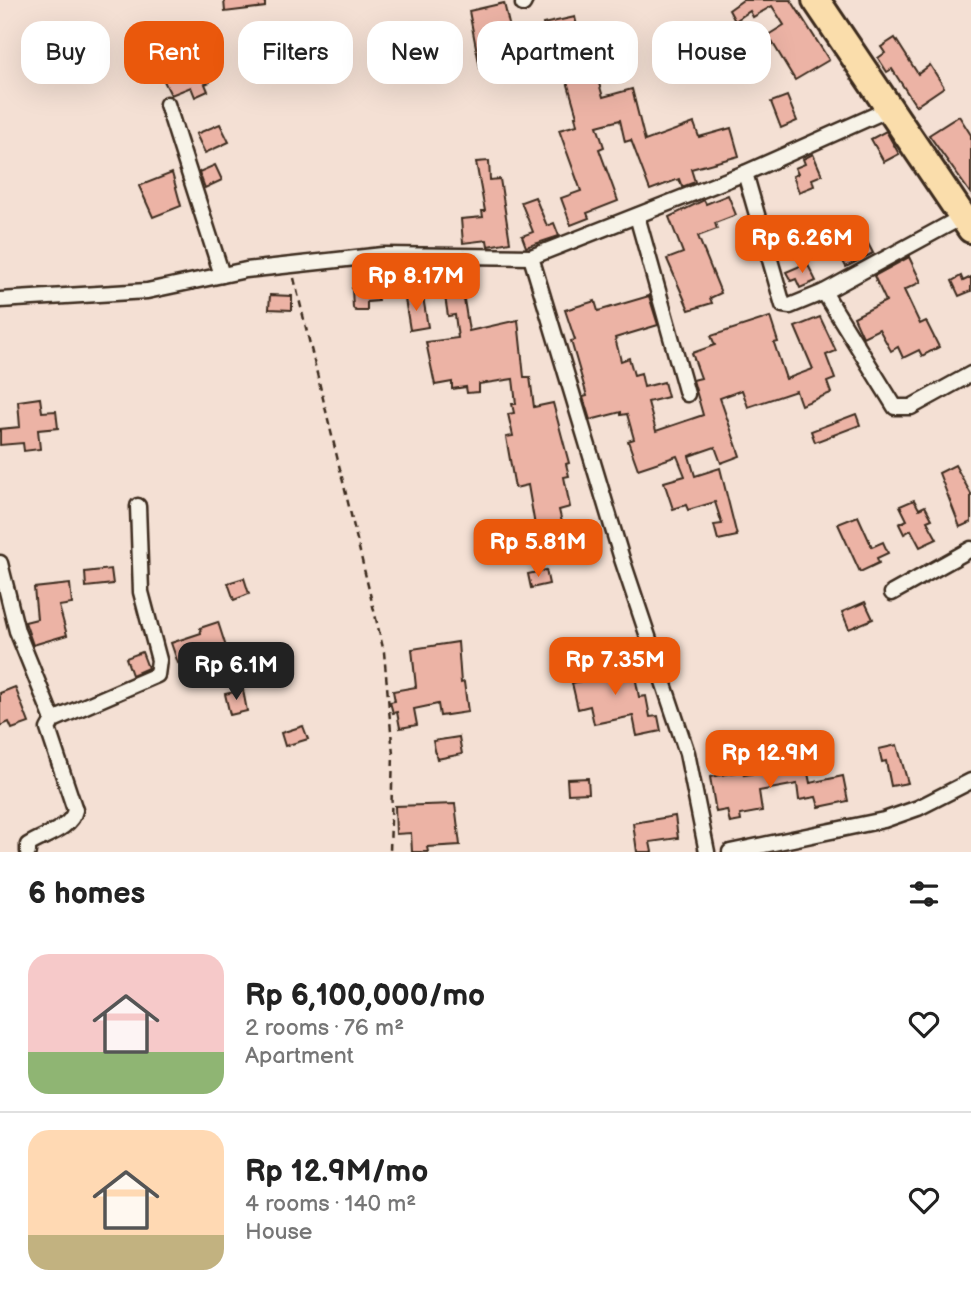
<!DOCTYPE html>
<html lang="en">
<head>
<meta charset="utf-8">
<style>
  body { margin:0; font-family:"Balsamiq Sans",sans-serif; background:#f2f2f2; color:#222; height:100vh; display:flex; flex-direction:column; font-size:26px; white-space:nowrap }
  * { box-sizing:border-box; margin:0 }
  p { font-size:23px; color:#767676 }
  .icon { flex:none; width:38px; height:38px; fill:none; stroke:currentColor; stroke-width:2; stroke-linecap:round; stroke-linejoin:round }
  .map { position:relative; height:852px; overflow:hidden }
  .side { display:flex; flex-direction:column; background:#fff; flex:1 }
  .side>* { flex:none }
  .guide { position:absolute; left:21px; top:21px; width:929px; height:63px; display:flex; gap:14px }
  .price { position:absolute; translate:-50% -60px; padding:0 16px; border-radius:14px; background:#ea580c; color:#fff; font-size:23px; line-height:46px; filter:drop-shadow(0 2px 4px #0008) }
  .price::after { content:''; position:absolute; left:50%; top:42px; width:21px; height:16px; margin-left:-10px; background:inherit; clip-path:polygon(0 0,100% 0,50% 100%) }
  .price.selected { background:#222; color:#fff }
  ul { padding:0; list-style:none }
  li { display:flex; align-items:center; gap:21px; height:175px; padding:0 28px }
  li+li { border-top:2px solid #e0e0e0 }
  li span { display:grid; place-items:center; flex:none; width:196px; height:140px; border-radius:21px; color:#555 }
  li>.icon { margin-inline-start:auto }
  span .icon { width:84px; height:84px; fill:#fffc; stroke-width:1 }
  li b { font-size:30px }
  h2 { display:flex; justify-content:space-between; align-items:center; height:84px; padding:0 28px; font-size:30px }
  .pill { padding:0 24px; border-radius:21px; background:#fff; box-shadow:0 7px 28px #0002; font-size:24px; line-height:63px }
  .pill.selected { background:#ea580c; color:#fff }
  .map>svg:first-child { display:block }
  .building { fill:#ecb3a5; stroke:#3b2a1e; stroke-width:2 }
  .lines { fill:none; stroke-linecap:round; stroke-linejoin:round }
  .street-casing { stroke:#3b2a1e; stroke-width:19 }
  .highway-casing { stroke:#3b2a1e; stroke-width:32 }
  .path { stroke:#3b2a1e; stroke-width:2.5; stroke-dasharray:7 5; stroke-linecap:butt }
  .street { stroke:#f7f3e8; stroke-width:14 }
  .highway { stroke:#faddab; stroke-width:26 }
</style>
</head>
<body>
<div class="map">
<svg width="971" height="852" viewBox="0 0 971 852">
  <rect width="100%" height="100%" fill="#f4e0d4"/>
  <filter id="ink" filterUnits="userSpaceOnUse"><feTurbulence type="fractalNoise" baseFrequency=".0143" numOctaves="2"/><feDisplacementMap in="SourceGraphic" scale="14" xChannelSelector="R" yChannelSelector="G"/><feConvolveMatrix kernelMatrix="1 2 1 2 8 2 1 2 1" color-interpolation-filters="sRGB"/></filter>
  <g filter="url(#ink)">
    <g class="building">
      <polygon points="224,0 265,0 265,7 225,12"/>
      <polygon points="743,0 791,0 829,60 795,80 768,35 784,25 772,6 753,17 750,11 735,21 729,10"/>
      <polygon points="504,3 512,37 544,28 543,24 575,17 579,35 575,36 584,76 596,73 603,97 632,89 645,141 694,123 699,137 731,128 739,156 691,169 695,182 682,187 679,179 650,190 631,140 625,142 620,120 597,126 604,147 599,149 618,201 587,213 589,218 571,225 561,198 581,191 559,130 577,125 575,116 577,116 562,64 547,68 545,62 537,64 535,53 480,68 469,11"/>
      <polygon points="692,32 701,62 686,67 684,63 677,65 670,43 678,41 676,37"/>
      <polygon points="895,38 918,74 930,65 944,87 916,106 892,69 887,72 878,58 885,53 881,47"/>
      <polygon points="201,65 210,82 205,84 208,91 195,97 191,87 171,95 164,81"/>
      <polygon points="787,96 797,121 781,128 771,102"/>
      <polygon points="959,116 971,135 971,194 929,135"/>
      <polygon points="220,124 229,142 205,153 196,134"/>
      <polygon points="886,131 899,154 884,162 871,139"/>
      <polygon points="813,154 822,175 812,179 814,186 799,192 793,176 798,174 795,168 805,164 803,159"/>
      <polygon points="489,161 490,180 500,179 510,242 488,246 487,240 463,243 461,219 483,217 482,211 485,211 476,162"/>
      <polygon points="215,165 222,180 205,188 199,172"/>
      <polygon points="172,173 181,206 153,217 139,186"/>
      <polygon points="728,195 736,215 715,223 717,229 698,236 721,293 710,298 712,303 689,310 667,259 683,253 669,217 704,200 706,204"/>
      <polygon points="535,197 547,226 554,223 559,236 526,247 522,236 533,232 521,202"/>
      <polygon points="862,232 873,253 846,267 835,246"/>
      <polygon points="909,257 921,282 904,290 920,324 926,321 939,347 922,356 919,350 903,358 898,347 891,351 879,329 863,337 854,317 886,301 874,276"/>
      <polygon points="807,263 816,281 800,288 796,279 791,281 786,272"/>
      <polygon points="961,276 963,281 971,277 971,291 959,296 952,281"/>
      <polygon points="376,279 378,301 367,302 367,311 356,311 353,308 352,288 361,288 361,280"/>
      <polygon points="462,287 469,331 518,320 524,377 530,377 534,407 553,403 569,463 566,464 569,476 564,477 570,507 559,510 567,543 539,549 528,485 515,488 506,437 513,436 508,414 514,413 512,404 516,404 513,379 479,384 479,392 467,393 466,387 452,389 452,382 435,385 426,342 458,338 455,315 448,316 444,290"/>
      <polygon points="270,295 292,296 292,310 269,309"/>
      <polygon points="649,296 658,325 615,338 621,361 629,358 634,375 641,373 644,387 664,382 668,397 648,402 656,431 703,415 693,380 701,378 692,353 715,345 711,336 770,317 778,342 774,343 786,379 813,369 795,327 820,317 836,351 826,355 835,379 827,382 831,393 801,405 796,391 748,407 742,390 720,398 740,456 721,463 715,447 689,456 695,476 720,468 737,536 718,540 714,525 722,524 715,502 688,510 686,505 673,509 664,482 685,476 677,456 638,469 628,441 634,439 627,414 621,415 621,412 590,420 583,397 587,396 571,341 575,340 565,310 595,301 598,311"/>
      <polygon points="423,297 428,327 410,330 405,299"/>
      <polygon points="40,398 42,412 56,411 58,428 38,430 40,449 24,451 23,443 0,445 0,429 20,427 18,401"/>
      <polygon points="856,414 860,425 815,442 811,431"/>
      <polygon points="955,465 971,494 971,522 960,527 939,473"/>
      <polygon points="914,500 919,509 925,506 932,519 927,521 937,539 920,547 911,530 904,534 899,524 907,520 900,506"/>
      <polygon points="858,516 872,547 883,542 888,553 877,558 879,563 860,572 838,524"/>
      <polygon points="111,569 113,584 86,587 85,572"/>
      <polygon points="546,570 549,584 531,588 528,574"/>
      <polygon points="244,578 249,594 234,600 228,583"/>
      <polygon points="70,584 72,604 59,606 67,635 33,645 25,622 37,619 34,588"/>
      <polygon points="865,602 873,619 849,629 842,612"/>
      <polygon points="218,622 226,647 178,663 171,643 201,633 200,628"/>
      <polygon points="458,642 461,683 464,682 468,712 440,716 438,704 414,709 417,725 400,728 397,712 393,713 390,702 395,701 393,691 416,687 412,649"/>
      <polygon points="142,652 148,668 132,675 126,658"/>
      <polygon points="632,660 639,697 646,696 650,717 658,716 661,731 637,736 633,716 594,724 590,706 578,709 572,683 586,680 584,672"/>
      <polygon points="15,687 29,723 12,729 9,722 0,726 0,693"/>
      <polygon points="243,690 247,711 230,715 225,694"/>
      <polygon points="303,726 308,739 285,746 281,733"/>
      <polygon points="459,737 462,754 437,759 433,741"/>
      <polygon points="897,745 908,783 891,786 886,761 882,762 879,749"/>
      <polygon points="807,768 810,783 843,776 848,801 819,807 816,797 799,800 797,784 759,791 762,811 740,815 741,821 730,823 727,810 716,812 710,777 743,771 744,775 774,770 774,774"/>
      <polygon points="588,778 589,793 568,794 567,779"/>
      <polygon points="455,804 460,845 427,847 428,852 412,852 411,833 396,834 395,806"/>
      <polygon points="675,816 678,838 650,842 652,852 637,852 633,823"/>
    </g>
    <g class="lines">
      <g class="street-casing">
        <g id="street">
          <polyline points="523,4 525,0"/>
          <polyline points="167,104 222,275"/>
          <polyline points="745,173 783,305 790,306 824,292"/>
          <polyline points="637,216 687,394"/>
          <polyline points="962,217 824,292 895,407 911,407 971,374"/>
          <polyline points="0,300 147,291 246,270 383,255 531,257"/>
          <polyline points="0,563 17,631 53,720"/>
          <polyline points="892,593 971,549"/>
          <path d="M 28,852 L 28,845 C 43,835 71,829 75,810 L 48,729 L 53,720 L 157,675 L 159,660 L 141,592 L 138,506"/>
          <polyline points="707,852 687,753 622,559 531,257 745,173 889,109"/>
          <polyline points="730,852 884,820 918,808 971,781"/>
        </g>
      </g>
      <g class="highway-casing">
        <polyline id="highway" points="816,0 971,229"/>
      </g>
      <polyline class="path" points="294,278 384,652 393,754 390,852"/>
      <use href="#street" class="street"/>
      <use href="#highway" class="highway"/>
    </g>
  </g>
</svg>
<b class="price" style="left:802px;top:275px">Rp 6.26M</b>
<b class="price" style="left:416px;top:313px">Rp 8.17M</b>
<b class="price" style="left:538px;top:579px">Rp 5.81M</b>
<b class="price" style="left:615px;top:697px">Rp 7.35M</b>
<b class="price selected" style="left:236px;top:702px">Rp 6.1M</b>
<b class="price" style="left:770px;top:790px">Rp 12.9M</b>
<div class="guide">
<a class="pill">Buy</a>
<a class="pill selected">Rent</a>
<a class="pill">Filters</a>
<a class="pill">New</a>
<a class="pill">Apartment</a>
<a class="pill">House</a>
</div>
</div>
<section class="side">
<h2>6 homes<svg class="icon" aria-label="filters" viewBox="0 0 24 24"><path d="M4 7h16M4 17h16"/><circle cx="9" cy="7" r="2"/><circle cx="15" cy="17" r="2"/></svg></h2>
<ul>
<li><span style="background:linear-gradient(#f6c9c9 70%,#8fb573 0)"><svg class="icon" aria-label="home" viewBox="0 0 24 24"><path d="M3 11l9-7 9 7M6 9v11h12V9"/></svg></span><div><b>Rp 6,100,000/mo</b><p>2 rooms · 76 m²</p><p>Apartment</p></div><svg class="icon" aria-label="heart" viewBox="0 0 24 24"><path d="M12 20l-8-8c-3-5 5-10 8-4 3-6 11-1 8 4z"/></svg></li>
<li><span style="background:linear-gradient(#ffd9b3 75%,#c2b280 0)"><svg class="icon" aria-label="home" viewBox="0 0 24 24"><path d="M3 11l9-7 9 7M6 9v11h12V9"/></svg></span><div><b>Rp 12.9M/mo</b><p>4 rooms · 140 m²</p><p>House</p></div><svg class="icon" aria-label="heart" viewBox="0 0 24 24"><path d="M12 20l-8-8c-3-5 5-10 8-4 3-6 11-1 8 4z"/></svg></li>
</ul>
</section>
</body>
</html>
